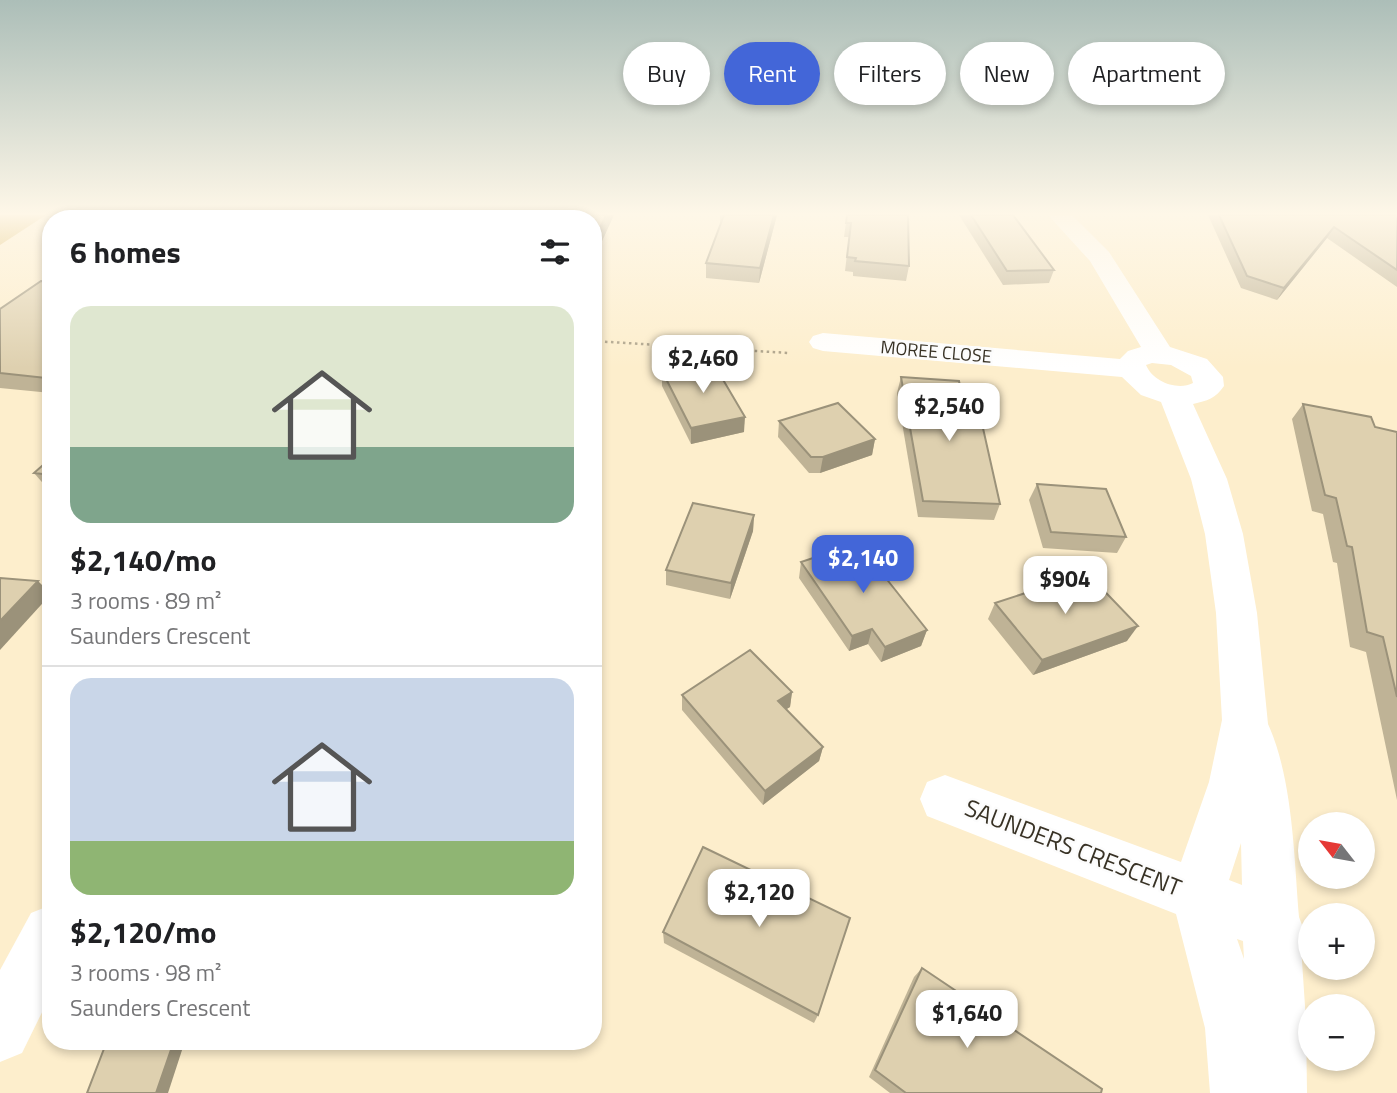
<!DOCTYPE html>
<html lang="en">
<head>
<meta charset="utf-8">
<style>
  body { margin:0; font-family:"Titillium Web",sans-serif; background:#f2f2f2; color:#202124; height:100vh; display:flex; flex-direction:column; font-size:26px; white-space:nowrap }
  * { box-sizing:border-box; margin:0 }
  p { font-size:23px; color:#757577 }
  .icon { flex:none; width:38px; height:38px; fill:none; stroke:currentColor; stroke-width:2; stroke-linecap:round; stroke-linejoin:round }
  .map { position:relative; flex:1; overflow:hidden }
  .sheet { position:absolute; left:42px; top:210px; width:560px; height:840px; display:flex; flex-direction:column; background:#fff; border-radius:28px; box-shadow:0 4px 10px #0003 }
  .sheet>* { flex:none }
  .top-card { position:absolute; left:623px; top:42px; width:665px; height:63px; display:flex; gap:14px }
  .needle { width:46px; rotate:301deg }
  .fabs { position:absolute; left:1298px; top:812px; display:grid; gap:14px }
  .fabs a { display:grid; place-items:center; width:77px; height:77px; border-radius:50%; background:#fff; box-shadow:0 4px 10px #0003; font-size:35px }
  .price { position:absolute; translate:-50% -60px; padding:0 16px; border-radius:14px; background:#fff; color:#222; font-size:23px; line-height:46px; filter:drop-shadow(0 2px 4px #0008) }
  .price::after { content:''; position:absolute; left:50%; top:42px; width:21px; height:16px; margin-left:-10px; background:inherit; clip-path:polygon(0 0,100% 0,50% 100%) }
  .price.on { background:#4366d8; color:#fff }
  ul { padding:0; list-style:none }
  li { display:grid; align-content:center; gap:14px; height:371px; padding:0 28px }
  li+li { border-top:2px solid #e0e0e0 }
  li span { display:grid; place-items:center; height:217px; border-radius:21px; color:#555 }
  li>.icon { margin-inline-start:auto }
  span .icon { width:126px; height:126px; fill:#fffc; stroke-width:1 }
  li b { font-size:30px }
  h2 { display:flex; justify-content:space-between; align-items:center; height:84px; padding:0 28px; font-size:30px }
  .pill { padding:0 24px; border-radius:32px; background:#fff; box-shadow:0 4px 10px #0003; font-size:24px; line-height:63px }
  .pill.on { background:#4366d8; color:#fff }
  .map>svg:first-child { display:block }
  .forest { fill:#d4ae51 }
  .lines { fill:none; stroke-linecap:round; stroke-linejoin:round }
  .path { stroke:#aa9f86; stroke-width:2.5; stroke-dasharray:2.5 3.5; stroke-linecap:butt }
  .minor { fill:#fff; fill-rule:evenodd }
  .wall { fill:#bfb396 }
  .shaded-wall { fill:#9b927a }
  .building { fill:#ded0af; stroke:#9b927a; stroke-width:2 }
  .labels { text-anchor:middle; stroke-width:5; stroke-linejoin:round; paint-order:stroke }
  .far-street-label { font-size:18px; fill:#383225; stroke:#fcfcfc }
  .near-street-label { font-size:24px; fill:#383225; stroke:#fcfcfc }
</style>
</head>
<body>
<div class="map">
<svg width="1397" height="1093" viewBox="0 0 1397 1093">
  <rect width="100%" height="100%" fill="#fdeecc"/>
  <polygon class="forest" points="0,215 46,215 0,245"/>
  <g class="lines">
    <polyline class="path" points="593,341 789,353"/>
    <g class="minor">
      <rect x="433" y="215" width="23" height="4"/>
      <path d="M 1048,215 L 1072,215 L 1109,252 L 1170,347 L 1207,359 L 1223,377 L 1224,386 C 1216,398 1207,401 1193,404 L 1227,479 L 1243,534 L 1257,613 L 1268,724 C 1293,779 1294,857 1299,917 L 1302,925 L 1300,931 L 1306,1021 L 1307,1093 L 1210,1093 L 1205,1028 L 1176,914 L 927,816 L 920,799 L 927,782 L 945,775 L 1181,862 L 1209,782 L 1222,720 L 1216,613 L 1205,534 L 1191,479 L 1161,402 L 1141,395 L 1122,377 L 823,351 L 813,348 L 809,342 L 813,336 L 823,333 L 1120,359 L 1128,351 L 1141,347 L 1090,261 ZM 1152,363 L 1171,365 L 1191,376 L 1193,383 C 1178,391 1153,382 1146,365 ZM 1241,843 L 1242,885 L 1229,880 ZM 1237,939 L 1243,941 L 1244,959 Z"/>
      <polygon points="51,905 51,994 22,1053 0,1062 0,970 31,913"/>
    </g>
  </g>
  <g class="wall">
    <polygon points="329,215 325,219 72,219 71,217"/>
    <polygon points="720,215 777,215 759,283 706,278 706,263 721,224 720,223"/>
    <polygon points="847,215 909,266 906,281 853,276 853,272 845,271 849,237 844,237"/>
    <polygon points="959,215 1013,215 1054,270 1049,283 1003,285"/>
    <polygon points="1208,215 1397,215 1397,287 1327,238 1277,300 1241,288"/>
    <polygon points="51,282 51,393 0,388 0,309"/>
    <polygon points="662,371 744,432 691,444 662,386"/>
    <polygon points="901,377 962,397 1000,504 994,520 918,517 897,393"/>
    <polygon points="1303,404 1375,427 1397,432 1397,800 1366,652 1350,647 1337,563 1333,562 1323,514 1312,511 1292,419"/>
    <polygon points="779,421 875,439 872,455 820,473 809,473 778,437"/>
    <polygon points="51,458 51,489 48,489 34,473"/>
    <polygon points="1037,484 1126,537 1117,553 1043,548 1029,500"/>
    <polygon points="754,515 753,531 730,599 666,585 666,570"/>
    <polygon points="801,562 927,630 921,646 881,662 868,644 849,651 799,578"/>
    <polygon points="995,603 1127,641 1033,675 988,619"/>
    <polygon points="792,692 790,707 786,709 823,747 819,761 763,805 682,710 682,695"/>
    <polygon points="663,932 818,1015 814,1023 664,943"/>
    <polygon points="922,968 1101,1093 890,1093 869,1077 914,977"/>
    <polygon points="226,1041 270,1041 236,1046"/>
  </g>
  <g class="shaded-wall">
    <polygon points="313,215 329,215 325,219 309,219"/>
    <polygon points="606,215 614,215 593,261 593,243"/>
    <polygon points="774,215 777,215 759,283 760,268"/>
    <polygon points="1334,227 1327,238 1277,300 1284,288"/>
    <polygon points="51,374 51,384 46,378"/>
    <polygon points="745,417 744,432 691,444 691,428"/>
    <polygon points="875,439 872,455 820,473 823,457"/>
    <polygon points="754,515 753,531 730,599 731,583"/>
    <polygon points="38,581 51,594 0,650 0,621"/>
    <polygon points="1138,626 1127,641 1033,675 1042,660"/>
    <polygon points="872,629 868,644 849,651 852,636"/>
    <polygon points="927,630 921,646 881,662 885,647"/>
    <polygon points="792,692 790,707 776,716 778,701"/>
    <polygon points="823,747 819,761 763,805 765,791"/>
    <polygon points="174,1041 185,1041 168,1093 156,1093"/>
  </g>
  <g class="building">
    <polygon points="74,215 313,215 309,219 219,219 182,216 179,219 91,219 71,217"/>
    <polygon points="518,215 606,215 593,243 593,219 516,219"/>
    <polygon points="724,215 774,215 760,268 706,263"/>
    <polygon points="847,215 908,215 909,266 855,261 856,258 847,257 851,223 846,223"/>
    <polygon points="971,215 1013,215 1054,270 1007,271"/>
    <polygon points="1219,215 1397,215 1397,270 1334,227 1284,288 1247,276"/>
    <polygon points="41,281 51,282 51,374 46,378 0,373 0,309"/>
    <polygon points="712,361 745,417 691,428 662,371"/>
    <polygon points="901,377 959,381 962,397 976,397 1000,504 923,501"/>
    <polygon points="838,403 875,439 823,457 811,457 779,421"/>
    <polygon points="1303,404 1371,417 1375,427 1397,432 1397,697 1383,637 1367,632 1352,547 1347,546 1336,498 1325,495"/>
    <polygon points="51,458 51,475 34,473"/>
    <polygon points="1037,484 1106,489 1126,537 1051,532"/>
    <polygon points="693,503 754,515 731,583 666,570"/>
    <polygon points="858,543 927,630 885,647 872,629 852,636 801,562"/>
    <polygon points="1087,573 1138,626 1042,660 995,603"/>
    <polygon points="0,578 38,581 0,621"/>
    <polygon points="750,650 792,692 778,701 823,747 765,791 682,695"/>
    <polygon points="703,847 850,918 818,1015 663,932"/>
    <polygon points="922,968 1102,1089 1101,1093 906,1093 875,1070"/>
    <polygon points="107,1041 174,1041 156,1093 87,1093"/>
  </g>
  <linearGradient id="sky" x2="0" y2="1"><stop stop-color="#acbeb8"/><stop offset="0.58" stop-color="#fef7e8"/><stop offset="1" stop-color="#fef7e8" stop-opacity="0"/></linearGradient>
  <rect width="1397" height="368" fill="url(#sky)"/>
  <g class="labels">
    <g class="far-street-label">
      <text transform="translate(936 352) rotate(5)" y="6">MOREE CLOSE</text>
    </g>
    <g class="near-street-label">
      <text transform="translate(1073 848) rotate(21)" y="8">SAUNDERS CRESCENT</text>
    </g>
  </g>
</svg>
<div class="fabs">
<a><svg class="needle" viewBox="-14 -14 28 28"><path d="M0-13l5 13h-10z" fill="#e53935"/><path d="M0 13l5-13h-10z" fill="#757577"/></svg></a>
<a>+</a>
<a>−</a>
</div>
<b class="price" style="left:703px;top:395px">$2,460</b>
<b class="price" style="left:949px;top:443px">$2,540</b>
<b class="price on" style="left:863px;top:595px">$2,140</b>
<b class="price" style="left:1065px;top:616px">$904</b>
<b class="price" style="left:759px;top:929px">$2,120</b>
<b class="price" style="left:967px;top:1050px">$1,640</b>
<div class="top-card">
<a class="pill">Buy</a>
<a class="pill on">Rent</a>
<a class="pill">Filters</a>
<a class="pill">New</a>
<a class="pill">Apartment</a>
</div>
<section class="sheet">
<h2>6 homes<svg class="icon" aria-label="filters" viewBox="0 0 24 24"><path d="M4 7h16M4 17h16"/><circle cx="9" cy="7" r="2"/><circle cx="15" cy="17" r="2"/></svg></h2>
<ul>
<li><span style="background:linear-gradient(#dfe7d0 65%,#7fa58c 0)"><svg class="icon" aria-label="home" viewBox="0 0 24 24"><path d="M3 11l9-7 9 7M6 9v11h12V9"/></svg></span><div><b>$2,140/mo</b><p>3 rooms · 89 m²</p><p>Saunders Crescent</p></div></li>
<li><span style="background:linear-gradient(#c9d6e8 75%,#8fb573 0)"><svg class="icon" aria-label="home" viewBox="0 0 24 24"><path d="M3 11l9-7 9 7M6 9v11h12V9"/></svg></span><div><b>$2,120/mo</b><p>3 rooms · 98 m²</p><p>Saunders Crescent</p></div></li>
</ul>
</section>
</div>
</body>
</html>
